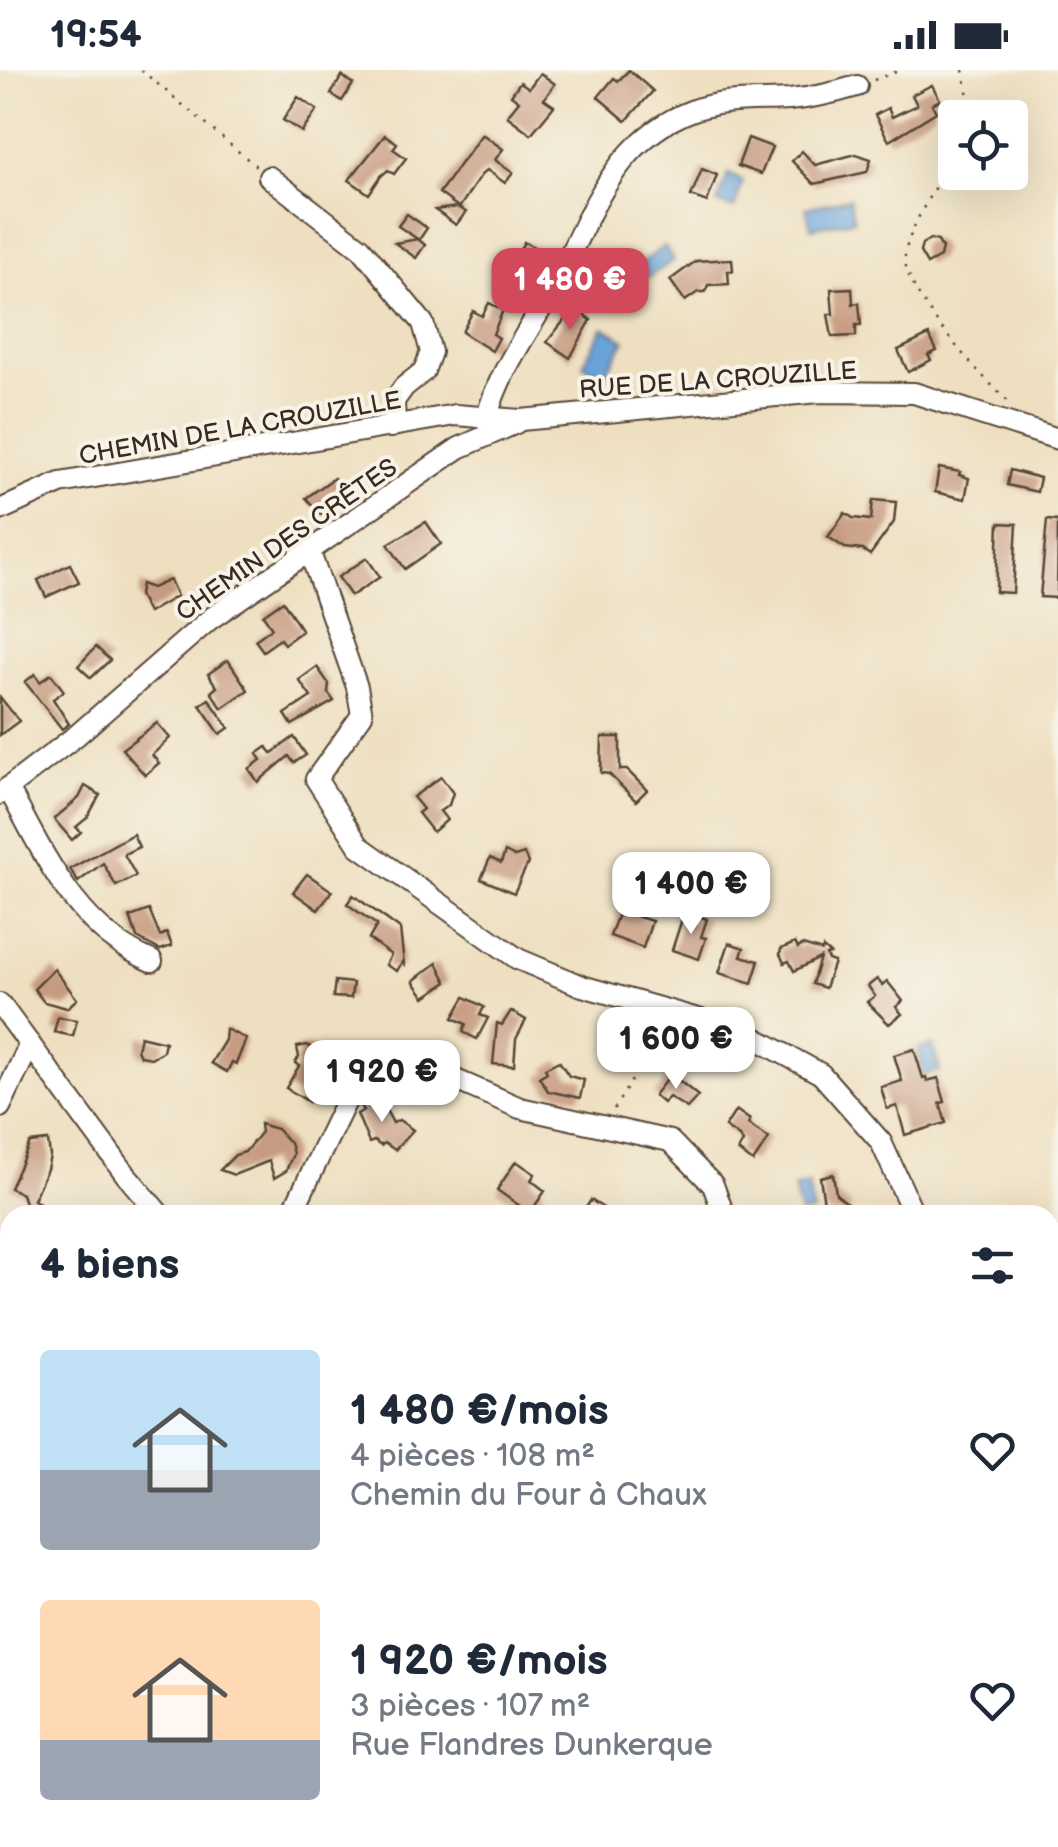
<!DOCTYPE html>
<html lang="fr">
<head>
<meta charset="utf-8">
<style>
  body { margin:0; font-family:"Balsamiq Sans",sans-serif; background:#f2f2f3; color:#1f2937; height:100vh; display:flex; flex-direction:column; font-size:38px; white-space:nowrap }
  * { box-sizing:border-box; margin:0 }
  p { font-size:32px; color:#747a83 }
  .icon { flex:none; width:55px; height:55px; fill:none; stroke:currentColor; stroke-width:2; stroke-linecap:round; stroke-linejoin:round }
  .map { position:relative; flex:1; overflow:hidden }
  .panel { position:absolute; left:0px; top:1135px; width:1060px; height:642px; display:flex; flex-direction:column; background:#fff; border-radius:30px 30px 0 0; box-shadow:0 10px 40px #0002 }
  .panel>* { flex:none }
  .fabs { position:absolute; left:938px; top:30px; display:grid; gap:20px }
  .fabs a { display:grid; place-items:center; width:90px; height:90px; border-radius:10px; background:#fff; box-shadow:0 10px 40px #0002; font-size:50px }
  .price { position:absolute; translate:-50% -85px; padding:0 22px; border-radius:20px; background:#fff; color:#222; font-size:32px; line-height:65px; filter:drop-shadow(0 2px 5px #0008) }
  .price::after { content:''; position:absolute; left:50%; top:60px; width:30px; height:22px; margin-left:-15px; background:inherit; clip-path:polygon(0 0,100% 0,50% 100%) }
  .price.selected { background:#d1495b; color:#fff }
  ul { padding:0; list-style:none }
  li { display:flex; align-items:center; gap:30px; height:250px; padding:0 40px }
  li span { display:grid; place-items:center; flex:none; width:280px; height:200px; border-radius:10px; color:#555 }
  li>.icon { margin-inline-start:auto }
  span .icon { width:120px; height:120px; fill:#fffc; stroke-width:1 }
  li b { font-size:42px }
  h2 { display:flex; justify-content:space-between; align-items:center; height:120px; padding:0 40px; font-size:42px }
  .status { display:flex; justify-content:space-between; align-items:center; height:70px; padding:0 50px; background:#fff; direction:ltr }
  .status svg { height:28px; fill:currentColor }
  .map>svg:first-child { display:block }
  .water { fill:#69a3d9; stroke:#52667c; stroke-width:2.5 }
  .building { fill:#c79b81 }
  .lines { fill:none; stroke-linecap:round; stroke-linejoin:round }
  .minor-casing { stroke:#564536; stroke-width:24 }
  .path { stroke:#564536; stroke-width:2.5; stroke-dasharray:2.5 8; stroke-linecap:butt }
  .minor { stroke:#fff; stroke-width:20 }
  .labels { text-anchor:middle; stroke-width:8; stroke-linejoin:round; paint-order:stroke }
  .street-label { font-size:25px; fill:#3b2a1e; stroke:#f7f3e8 }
</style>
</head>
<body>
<div class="status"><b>19:54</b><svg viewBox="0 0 49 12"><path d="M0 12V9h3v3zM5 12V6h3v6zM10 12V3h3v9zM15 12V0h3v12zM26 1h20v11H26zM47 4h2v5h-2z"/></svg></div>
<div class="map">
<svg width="1058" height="1777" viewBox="0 0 1058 1777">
  <rect width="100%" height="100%" fill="#f7f3e8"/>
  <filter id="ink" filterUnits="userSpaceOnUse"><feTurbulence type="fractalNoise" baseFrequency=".01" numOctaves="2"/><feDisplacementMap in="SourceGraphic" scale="20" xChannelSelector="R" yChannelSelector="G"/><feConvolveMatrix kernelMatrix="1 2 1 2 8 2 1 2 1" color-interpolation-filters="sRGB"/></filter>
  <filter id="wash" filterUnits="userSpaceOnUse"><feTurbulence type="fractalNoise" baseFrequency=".0048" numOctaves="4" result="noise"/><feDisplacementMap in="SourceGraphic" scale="40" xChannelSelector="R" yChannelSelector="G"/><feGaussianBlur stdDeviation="2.25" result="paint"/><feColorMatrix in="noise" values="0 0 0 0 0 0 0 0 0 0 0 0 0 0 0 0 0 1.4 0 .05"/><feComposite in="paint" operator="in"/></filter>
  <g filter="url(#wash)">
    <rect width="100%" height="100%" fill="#eedfc0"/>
    <g class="water">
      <polygon points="728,104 743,111 734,139 717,133"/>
      <polygon points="849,128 854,150 811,158 806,138"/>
      <polygon points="664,176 674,190 648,208 639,195"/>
      <polygon points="603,257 625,270 604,306 583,295"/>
      <polygon points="933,975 940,1001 924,1005 918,979"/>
      <polygon points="808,1115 813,1142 800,1144 794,1118"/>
    </g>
    <g id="blocks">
      <g class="building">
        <polygon points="629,0 653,21 626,51 598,27 614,8 618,11"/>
        <polygon points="540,3 555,14 544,29 554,36 531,64 507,46 519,31 511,25 520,12 529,18"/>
        <polygon points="342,6 353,14 342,31 331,24"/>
        <polygon points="932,15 940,30 932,34 936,42 889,71 875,45 888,38 892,47 917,35 912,25"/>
        <polygon points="298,27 317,40 302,62 283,50"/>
        <polygon points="482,64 503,79 495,90 513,103 505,113 487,100 481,105 459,138 466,142 456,155 435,140 458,137 439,123"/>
        <polygon points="385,65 397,73 393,79 406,88 394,104 388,100 381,106 369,124 349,110"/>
        <polygon points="748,68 772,77 761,104 738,96"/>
        <polygon points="802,81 815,95 856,84 871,89 867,102 814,114 792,91"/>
        <polygon points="702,99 717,105 707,132 691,126"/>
        <polygon points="407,144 427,158 419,170 398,156"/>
        <polygon points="418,169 425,175 416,188 395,173"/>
        <polygon points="930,169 938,171 942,178 940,187 927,194 920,182 922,174"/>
        <polygon points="524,172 538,179 526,210 509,201"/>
        <polygon points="732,189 733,201 728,201 729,214 708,215 705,222 698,222 685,231 670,210 696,191"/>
        <polygon points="852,218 853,234 859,233 861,255 856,255 856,266 832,267 828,244 833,244 831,219"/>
        <polygon points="489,233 503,240 493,264 499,268 492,281 462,262 473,241 482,246"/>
        <polygon points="574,238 591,250 570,288 547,272"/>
        <polygon points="929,265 937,281 928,285 931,290 908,302 898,280"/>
        <polygon points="939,398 960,402 959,405 969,408 965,429 935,422"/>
        <polygon points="1010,400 1040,408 1037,422 1007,415"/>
        <polygon points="334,408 347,423 321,444 306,428"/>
        <polygon points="873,430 896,432 894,452 870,485 863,480 845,478 828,467 845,443 853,448 871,450"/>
        <polygon points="1047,450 1058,451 1057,528 1040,527"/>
        <polygon points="426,452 441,474 405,499 388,474"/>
        <polygon points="999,453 1017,454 1013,523 996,522"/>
        <polygon points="367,488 380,507 351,526 338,507"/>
        <polygon points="70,494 79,512 46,527 38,510"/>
        <polygon points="170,510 177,526 148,543 139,525 141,514 152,518"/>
        <polygon points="283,531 302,561 284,574 280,569 263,581 255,570 272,558 263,545"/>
        <polygon points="96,577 110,590 91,608 78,596"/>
        <polygon points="228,590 248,620 222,638 211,622 217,617 208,604"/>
        <polygon points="317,597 329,614 328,623 334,631 292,655 285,644 311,627 299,610"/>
        <polygon points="35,604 40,612 51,604 64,621 53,629 69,654 62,659 25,612"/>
        <polygon points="0,627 19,651 0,665"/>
        <polygon points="209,629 229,658 220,664 200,635"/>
        <polygon points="157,653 170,668 152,685 159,693 145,705 122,679"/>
        <polygon points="294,667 306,685 294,693 289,686 258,712 249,699 261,690 257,684 267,677 272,683"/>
        <polygon points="602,667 620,667 620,700 627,700 647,720 636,731 609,704 601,703"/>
        <polygon points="441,707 453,723 449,735 440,741 447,750 433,762 418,743 423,739 413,727"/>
        <polygon points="85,716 100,725 87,748 76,757 81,762 72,770 54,749 79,728"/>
        <polygon points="133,764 139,777 124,784 136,806 116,816 103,793 78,812 70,799"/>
        <polygon points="505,782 515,787 524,784 528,793 514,823 481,809 490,788 501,793"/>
        <polygon points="307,804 332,821 318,840 293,822"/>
        <polygon points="353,825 400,859 404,894 402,892 397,901 386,895 391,885 369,869 377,855 347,834"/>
        <polygon points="149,840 160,866 167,863 172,876 160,880 137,868 130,847"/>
        <polygon points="619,841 652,851 643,878 610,866"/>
        <polygon points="695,845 707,849 701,867 706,868 699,889 672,880 682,849 693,852"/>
        <polygon points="729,873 744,878 741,886 759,891 752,913 719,903"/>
        <polygon points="795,873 798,878 803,875 822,881 823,878 830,884 826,885 828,890 834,892 825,918 812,914 820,888 794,901 789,891 784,893 780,884 781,879"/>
        <polygon points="437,893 447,912 425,927 413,911"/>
        <polygon points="54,899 77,929 67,938 44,932 34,919"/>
        <polygon points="877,909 882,915 887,911 903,931 896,937 902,944 889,954 867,932 875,926 868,916"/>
        <polygon points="335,911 353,913 351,928 333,927"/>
        <polygon points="465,927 484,937 480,945 488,948 477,969 463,962 466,954 453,948"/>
        <polygon points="511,941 526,950 516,969 514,996 493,994 497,953 502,955"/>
        <polygon points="58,947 77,950 73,966 54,962"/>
        <polygon points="226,959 246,969 236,994 232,992 227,1002 211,993 225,970"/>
        <polygon points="140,966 165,972 163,981 151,988 140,986 137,979"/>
        <polygon points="307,975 333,991 309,1032 286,1018 299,996 295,993 299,987 297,977"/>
        <polygon points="914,979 923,1008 926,1007 927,1011 938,1008 945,1032 940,1033 946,1053 905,1065 897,1036 887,1039 881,1017 902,1011 894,985"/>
        <polygon points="559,991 569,1006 584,1010 580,1028 548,1021 539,1007 547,1002 545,998"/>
        <polygon points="671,1004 698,1026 687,1038 669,1027 663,1033 654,1025"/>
        <polygon points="379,1027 393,1053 399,1050 413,1060 395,1080 384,1073 381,1076 374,1071 369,1073 357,1044 364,1040 361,1036"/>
        <polygon points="736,1040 750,1050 748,1054 769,1068 753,1092 738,1081 743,1072 739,1067 725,1057"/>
        <polygon points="260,1054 277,1059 290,1073 293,1084 286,1101 274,1108 269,1091 234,1105 220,1100 235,1085 245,1082 261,1062"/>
        <polygon points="48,1071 50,1086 47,1099 33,1130 65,1145 23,1145 26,1136 22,1124 10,1118 30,1073"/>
        <polygon points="516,1091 535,1104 531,1110 545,1121 530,1143 497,1120"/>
        <polygon points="833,1104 836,1124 852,1137 846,1145 831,1145 825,1140 820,1107"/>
        <polygon points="591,1130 614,1145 581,1145"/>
      </g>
    </g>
  </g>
  <g filter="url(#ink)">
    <use href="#blocks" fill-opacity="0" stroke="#564536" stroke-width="2.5"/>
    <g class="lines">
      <g class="minor-casing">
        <g id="minor">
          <polyline points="269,107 361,178 423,253 431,282 424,301 404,317 394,331 395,355 391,357"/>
          <path d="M 487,347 C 499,300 530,260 553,218 C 576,176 593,128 623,91 C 641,69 665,51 691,41 C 722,29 756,32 789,30 C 813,28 834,23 857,16"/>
          <polyline points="0,440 60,413 455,345 521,350 819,322 914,323 1058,369"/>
          <polyline points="309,480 357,617 362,645 316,709 359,776 518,889 582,916 744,962 821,1004 881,1072 910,1136 910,1145"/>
          <path d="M 8,718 C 44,784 77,861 152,891"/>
          <polyline points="0,724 77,665 210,549 459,378 516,353"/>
          <polyline points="0,934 127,1106 160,1145"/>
          <polyline points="0,1037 30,974"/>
          <polyline points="291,1145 362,998 389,981 520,1038 670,1071 713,1115 724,1145"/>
          <polyline points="0,1232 10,1236"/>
          <polyline points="1050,1536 1057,1563"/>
          <polyline points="61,1777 67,1768"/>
        </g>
      </g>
      <g class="path">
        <polyline points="141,0 257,97"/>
        <polyline points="963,0 968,26 966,48"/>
        <polyline points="874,10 901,0"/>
        <path d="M 955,81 C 942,106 907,160 905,186 C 902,222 984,310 1012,335"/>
        <polyline points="614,1039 665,956"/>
      </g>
      <use href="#minor" class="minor"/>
    </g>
  </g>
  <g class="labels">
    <g class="street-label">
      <text transform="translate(718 309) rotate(-4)" y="9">RUE DE LA CROUZILLE</text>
      <text transform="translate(240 357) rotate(-10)" y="9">CHEMIN DE LA CROUZILLE</text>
      <text transform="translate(286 469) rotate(-35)" y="9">CHEMIN DES CRÊTES</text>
    </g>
  </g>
</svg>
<div class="fabs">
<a><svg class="icon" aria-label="locate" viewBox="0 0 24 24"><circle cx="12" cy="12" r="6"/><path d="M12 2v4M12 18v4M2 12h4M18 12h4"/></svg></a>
</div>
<b class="price selected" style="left:570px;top:263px">1 480 €</b>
<b class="price" style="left:691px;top:867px">1 400 €</b>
<b class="price" style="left:676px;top:1022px">1 600 €</b>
<b class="price" style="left:382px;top:1055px">1 920 €</b>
<section class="panel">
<h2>4 biens<svg class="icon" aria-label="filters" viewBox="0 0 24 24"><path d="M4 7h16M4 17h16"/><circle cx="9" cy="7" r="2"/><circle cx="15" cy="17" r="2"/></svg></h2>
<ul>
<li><span style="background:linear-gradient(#bfe0f5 60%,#9aa5b1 0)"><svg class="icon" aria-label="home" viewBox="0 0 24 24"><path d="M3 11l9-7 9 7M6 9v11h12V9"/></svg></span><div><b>1 480 €/mois</b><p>4 pièces · 108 m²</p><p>Chemin du Four à Chaux</p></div><svg class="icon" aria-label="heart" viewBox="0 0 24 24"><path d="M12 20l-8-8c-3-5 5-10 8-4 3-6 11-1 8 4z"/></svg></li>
<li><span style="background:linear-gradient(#ffd9b3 70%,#9aa5b1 0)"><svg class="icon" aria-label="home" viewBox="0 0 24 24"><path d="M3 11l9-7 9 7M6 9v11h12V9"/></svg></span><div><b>1 920 €/mois</b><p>3 pièces · 107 m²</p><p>Rue Flandres Dunkerque</p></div><svg class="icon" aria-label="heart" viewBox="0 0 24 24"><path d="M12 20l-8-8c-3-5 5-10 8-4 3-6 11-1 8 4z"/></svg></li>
</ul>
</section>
</div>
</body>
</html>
